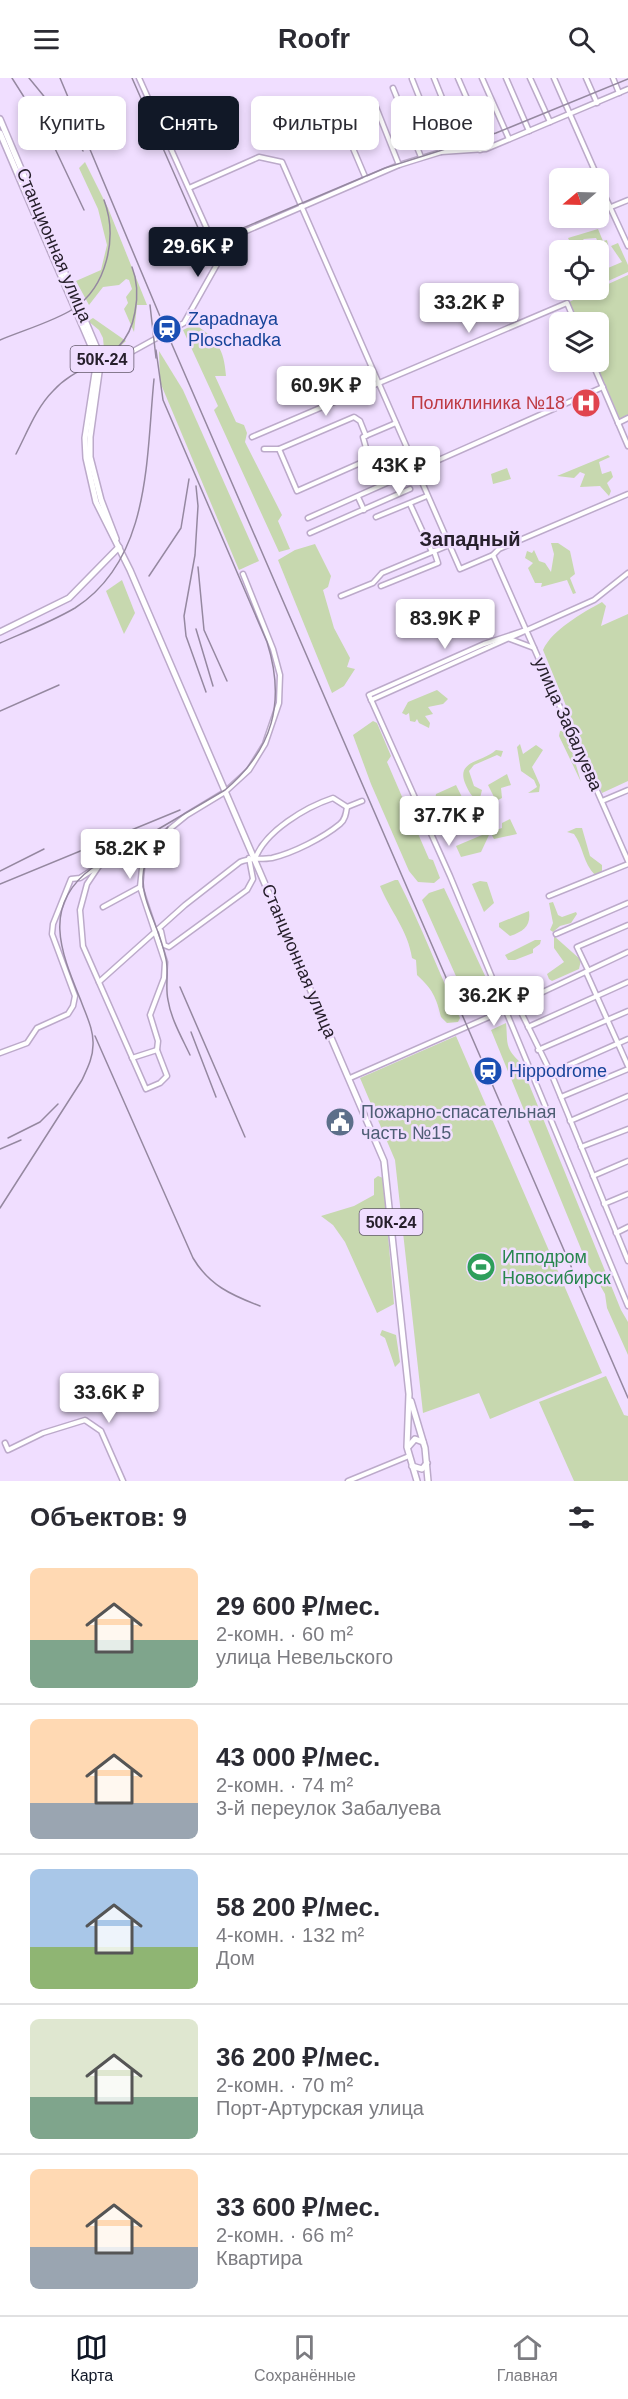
<!DOCTYPE html>
<html lang="ru">
<head>
<meta charset="utf-8">
<style>
  body { margin:0; font-family:Arial,sans-serif; background:#f2f2f3; color:#2b2b33; height:100vh; display:flex; flex-direction:column; font-size:22px; white-space:nowrap }
  * { box-sizing:border-box; margin:0 }
  p { font-size:20px; color:#7c7c81 }
  .icon { flex:none; width:33px; height:33px; fill:none; stroke:currentColor; stroke-width:2; stroke-linecap:round; stroke-linejoin:round }
  .map { position:relative; height:1403px; overflow:hidden }
  .sheet { display:flex; flex-direction:column; background:#fff; flex:1 }
  .sheet>* { flex:none }
  .hud { position:absolute; left:18px; top:18px; width:592px; height:54px; display:flex; gap:12px }
  .needle { width:39px; rotate:251deg }
  .fabs { position:absolute; left:549px; top:90px; display:grid; gap:12px }
  .fabs a { display:grid; place-items:center; width:60px; height:60px; border-radius:9px; background:#fff; box-shadow:0 3px 9px #0003; font-size:30px }
  .price { position:absolute; translate:-50% -51px; padding:0 14px; border-radius:6px; background:#fff; color:#222; font-size:20px; line-height:39px; filter:drop-shadow(0 2px 3px #0008) }
  .price::after { content:''; position:absolute; left:50%; top:36px; width:18px; height:14px; margin-left:-9px; background:inherit; clip-path:polygon(0 0,100% 0,50% 100%) }
  .price.current { background:#111827; color:#fff }
  ul { padding:0; list-style:none }
  li { display:flex; align-items:center; gap:18px; height:150px; padding:0 30px }
  li+li { border-top:2px solid #e1e1e2 }
  li span { display:grid; place-items:center; flex:none; width:168px; height:120px; border-radius:9px; color:#555 }
  li>.icon { margin-inline-start:auto }
  span .icon { width:72px; height:72px; fill:#fffc; stroke-width:1 }
  li b { font-size:26px }
  h2 { display:flex; justify-content:space-between; align-items:center; height:72px; padding:0 30px; font-size:26px }
  .chip { padding:0 21px; border-radius:9px; background:#fff; box-shadow:0 3px 9px #0003; font-size:21px; line-height:54px }
  .chip.current { background:#111827; color:#fff }
  header { display:flex; justify-content:space-between; align-items:center; height:78px; padding:0 30px; background:#fff; font-size:27px; font-weight:700 }
  .tab-bar { display:flex; justify-content:space-around; align-items:center; height:84px; border-top:2px solid #e1e1e2; background:#fff; font-size:16px; color:#7c7c81 }
  .tab-bar a { display:grid; justify-items:center; gap:3px }
  .tab-bar .current { color:#111827 }
  .map>svg:first-child { display:block }
  .green { fill:#c7d8af }
  .lines { fill:none; stroke-linecap:round; stroke-linejoin:round }
  .minor-casing { stroke:#bcaaca; stroke-width:7 }
  .major-casing { stroke:#bcaaca; stroke-width:8 }
  .minor { stroke:#fff; stroke-width:4 }
  .major { stroke:#fff; stroke-width:5 }
  .tram { stroke:#9588a0; stroke-width:1.5 }
  .rail { stroke:#9588a0; stroke-width:1.5 }
  .labels { text-anchor:middle; stroke-width:5; stroke-linejoin:round; paint-order:stroke }
  .shield { fill:#f0deff; stroke:#63596b; stroke-width:1.5 }
  .shield-label { font-size:16px; font-weight:bold; fill:#27202c }
  .street-label { font-size:18px; fill:#27202c; stroke:#f0deff }
  .transit-label { font-size:18px; fill:#164399; stroke:#f0deff; text-anchor:start }
  .health-label { font-size:18px; fill:#be3a42; stroke:#f0deff; text-anchor:end }
  .service-label { font-size:18px; fill:#4e5e75; stroke:#f0deff; text-anchor:start }
  .leisure-label { font-size:18px; fill:#27864d; stroke:#f0deff; text-anchor:start }
  .neighbourhood-label { font-size:20px; font-weight:bold; fill:#27202c; stroke:#f0deff }
</style>
</head>
<body>
<header><svg class="icon" aria-label="menu" viewBox="0 0 24 24"><path d="M4 6h16M4 12h16M4 18h16"/></svg>Roofr<svg class="icon" aria-label="search" viewBox="0 0 24 24"><circle cx="10" cy="10" r="6"/><path d="M15 15l6 6"/></svg></header>
<div class="map">
<svg width="628" height="1403" viewBox="0 0 628 1403">
  <rect width="100%" height="100%" fill="#f0deff"/>
  <g class="green">
    <polygon points="292,28 311,35 297,41 291,36 284,46 274,49 270,42 286,36"/>
    <polygon points="85,84 108,130 147,227 137,227 134,254 124,231 128,225 126,219 132,211 129,202 126,201 119,207 103,209 89,227 76,203 101,192 107,167 98,131 79,90"/>
    <polygon points="598,151 603,163 607,162 608,167 601,170 596,160 584,161 573,170 568,160"/>
    <polygon points="618,165 628,187 628,194 606,204 601,193 622,184 611,168"/>
    <polygon points="628,197 628,338 620,341 595,284 598,284 598,244 578,244 569,224"/>
    <polygon points="93,240 126,263 105,282 103,260 99,252 88,243"/>
    <path d="M 195,246 C 217,262 224,270 226,298 L 215,298 L 236,344 L 244,347 L 247,355 L 245,364 L 282,437 L 278,443 L 290,471 L 279,474 L 214,332 L 218,328 L 183,252 Z"/>
    <polygon points="159,273 183,312 259,483 239,492 160,304"/>
    <polygon points="608,377 610,379 599,384 602,396 611,393 613,399 607,405 611,413 609,418 600,408 580,409 585,396 580,394 574,400 557,398"/>
    <polygon points="507,390 511,401 493,406 491,396"/>
    <polygon points="551,465 558,465 570,473 575,496 570,500 576,515 573,516 567,502 541,509 542,505 535,505 528,490 533,485 525,480 527,473 532,475 534,472 539,483 545,485 551,494 554,476"/>
    <polygon points="315,466 331,498 328,509 323,512 334,550 350,580 347,589 355,591 344,608 332,615 278,482 295,472"/>
    <polygon points="122,502 135,535 124,556 106,513"/>
    <path d="M 602,524 L 606,528 L 601,548 L 628,536 L 628,703 L 602,715 L 543,572 C 552,552 582,535 602,524 Z"/>
    <polygon points="437,612 448,621 443,626 428,629 433,636 425,638 430,645 429,650 419,645 417,641 415,644 410,643 409,635 406,637 402,635 408,624"/>
    <polygon points="373,643 377,645 391,678 387,684 429,781 433,782 440,800 434,805 418,804 409,793 371,706 353,657"/>
    <polygon points="565,652 572,664 568,669 578,682 576,687 581,704 559,658 560,653"/>
    <polygon points="520,666 523,676 536,667 543,672 532,689 540,707 539,714 528,715 537,709 534,702 521,693 517,669"/>
    <path d="M 496,672 L 503,673 L 501,679 L 497,677 L 474,687 L 469,693 L 474,708 L 482,712 L 479,724 C 471,718 469,714 465,705 C 456,682 484,684 496,672 Z"/>
    <polygon points="507,696 511,707 501,710 502,720 496,723 488,707"/>
    <polygon points="456,707 462,719 441,728 439,732 434,729 436,716"/>
    <polygon points="462,733 470,738 468,750 458,753 455,750 459,744 456,744 449,753 439,741 452,739"/>
    <polygon points="510,741 517,756 494,761 490,754 502,750 502,745"/>
    <path d="M 576,750 L 582,750 L 590,778 L 602,787 L 602,793 L 595,797 C 583,785 583,768 574,756 L 567,754 Z"/>
    <polygon points="482,757 489,757 481,774 461,779 456,768"/>
    <path d="M 395,802 L 398,802 C 421,847 439,895 460,940 L 458,944 L 447,945 L 441,939 C 436,919 433,912 417,897 L 416,882 L 412,880 C 408,852 390,833 380,808 Z"/>
    <polygon points="480,803 487,804 494,825 484,834 472,806"/>
    <polygon points="444,810 487,902 471,908 477,932 472,934 422,822 429,815"/>
    <polygon points="553,824 558,837 562,839 576,834 577,836 571,845 560,848 553,854 550,852 553,845 549,825"/>
    <path d="M 529,833 C 531,848 524,853 510,858 L 499,849 L 499,845 Z"/>
    <polygon points="554,858 581,882 579,891 552,903 549,901 547,896 564,884 554,870"/>
    <polygon points="535,862 541,862 540,866 533,871 533,875 515,882 508,882 505,877"/>
    <path d="M 506,945 C 508,963 504,970 520,984 L 621,1232 L 628,1244 L 628,1277 L 607,1230 L 605,1216 L 586,1183 L 491,952 Z"/>
    <polygon points="456,958 602,1295 490,1341 479,1315 423,1335 395,1082 360,1000"/>
    <polygon points="378,1098 383,1100 394,1226 377,1235 345,1164 333,1147 321,1138 354,1128 374,1117 374,1101"/>
    <polygon points="382,1252 396,1257 400,1284 395,1289 385,1260 380,1257"/>
    <polygon points="606,1298 624,1337 628,1338 628,1403 574,1403 539,1324"/>
  </g>
  <g class="lines">
    <g class="minor-casing">
      <g id="minor">
        <polyline points="139,0 207,151 215,164 225,173"/>
        <polyline points="434,0 463,72"/>
        <polyline points="458,0 481,53 480,72"/>
        <polyline points="482,0 509,61"/>
        <polyline points="506,0 529,53"/>
        <polyline points="530,0 550,44"/>
        <polyline points="554,0 598,100"/>
        <polyline points="586,0 597,25"/>
        <polyline points="613,0 619,15"/>
        <polyline points="412,1 441,74"/>
        <polyline points="393,10 421,79"/>
        <polyline points="374,24 399,87"/>
        <polyline points="341,42 366,101"/>
        <polyline points="598,103 628,168"/>
        <polyline points="189,110 259,79 282,84 460,491 493,477 499,471 628,416"/>
        <polyline points="611,129 628,122"/>
        <polyline points="592,284 628,368"/>
        <polyline points="97,293 184,245 229,165 237,157 399,87 441,74 486,71 628,11"/>
        <polyline points="618,345 628,340"/>
        <polyline points="252,359 567,225 575,244"/>
        <polyline points="264,371 279,371 354,339 360,343 366,358"/>
        <polyline points="279,371 297,413 365,383 368,377 363,359 396,345"/>
        <polyline points="358,419 364,432"/>
        <polyline points="410,426 432,474"/>
        <polyline points="376,439 427,418"/>
        <polyline points="308,440 603,309"/>
        <polyline points="310,455 410,411"/>
        <polyline points="493,477 628,783"/>
        <polyline points="381,508 438,485 434,473"/>
        <polyline points="341,518 373,505 382,495 449,467"/>
        <polyline points="526,552 484,566 369,617 450,798 628,1228"/>
        <polyline points="510,561 534,570"/>
        <polyline points="371,622 594,522 628,495"/>
        <polyline points="602,723 628,712"/>
        <path d="M 255,781 C 265,753 306,729 333,720 L 347,729 L 362,723"/>
        <polyline points="140,809 165,884 164,900 150,937 158,963 157,972 167,998 160,1005 146,1011 83,868 80,832 87,806 99,788 149,758 166,754 187,737 225,714 249,692 265,666 279,625 280,597 273,571 243,496"/>
        <polyline points="549,818 628,786"/>
        <polyline points="103,829 140,809 143,781 137,765"/>
        <polyline points="161,853 164,867 169,869 247,812 253,801 249,780"/>
        <polyline points="556,856 628,825"/>
        <polyline points="588,892 577,869 628,847"/>
        <polyline points="586,894 628,988"/>
        <path d="M 99,904 L 185,827 L 240,784 C 250,779 260,782 272,780 C 293,775 323,760 340,746 C 345,742 346,736 347,729"/>
        <polyline points="517,926 551,995 628,1183"/>
        <polyline points="528,949 628,904"/>
        <polyline points="538,972 628,933"/>
        <polyline points="0,975 27,965 37,950 68,936 73,928 75,918 52,856 53,846 71,801 80,800 97,789"/>
        <polyline points="132,980 157,972"/>
        <polyline points="551,995 628,961"/>
        <polyline points="350,1000 496,936 628,874"/>
        <polyline points="561,1019 628,991"/>
        <polyline points="570,1043 628,1018"/>
        <polyline points="581,1069 628,1051"/>
        <polyline points="593,1098 628,1083"/>
        <polyline points="604,1126 628,1116"/>
        <polyline points="616,1155 628,1149"/>
        <polyline points="5,1365 8,1372 43,1355 85,1342 101,1353 123,1403"/>
        <polyline points="348,1403 409,1378"/>
      </g>
    </g>
    <g class="major-casing">
      <g id="major">
        <polyline points="0,41 101,280 90,359 90,379 101,422 116,461"/>
        <polyline points="0,55 97,282 85,360 86,380 96,424 130,492 384,1083 409,1316 407,1369 417,1403"/>
        <polyline points="0,554 69,520 119,469"/>
        <polyline points="411,1323 425,1370 428,1403"/>
        <polyline points="408,1369 415,1361 423,1364"/>
        <polyline points="412,1388 422,1391 427,1385"/>
      </g>
    </g>
    <use href="#minor" class="minor"/>
    <use href="#major" class="major"/>
    <polyline class="tram" points="132,0 199,152 206,159 217,161 385,90 496,55 628,1"/>
    <g class="rail">
      <polyline points="12,0 50,60 84,132"/>
      <polyline points="29,0 70,50 83,73"/>
      <polyline points="60,0 167,255 628,1320"/>
      <polyline points="150,227 156,280"/>
      <path d="M 0,262 C 21,253 55,243 73,231 C 107,209 118,159 104,122"/>
      <path d="M 16,376 C 27,355 36,330 53,313 C 83,280 126,287 135,234 C 138,218 138,204 132,189"/>
      <polyline points="196,408 198,428 195,477 184,538 186,558 206,614"/>
      <polyline points="198,489 204,552 227,603"/>
      <polyline points="149,498 181,450 189,401"/>
      <polyline points="196,551 213,608"/>
      <path d="M 0,565 C 25,554 51,544 75,530 C 151,481 146,381 154,301"/>
      <polyline points="0,633 59,607"/>
      <path d="M 168,749 C 119,802 155,828 166,881 C 169,895 165,909 168,922 C 171,941 182,960 190,977"/>
      <polyline points="0,793 44,771"/>
      <polyline points="0,806 180,732"/>
      <polyline points="180,909 245,1059"/>
      <polyline points="191,954 216,1019"/>
      <path d="M 95,958 L 193,1180 C 209,1207 231,1217 260,1228"/>
      <polyline points="8,1060 40,1044 58,1026"/>
      <polyline points="0,1071 21,1062"/>
      <path d="M 0,1130 L 82,1002 C 87,991 93,980 93,967 C 94,952 86,937 81,923 C 61,874 41,828 92,790 L 225,712 C 273,671 286,624 267,564 L 163,322 L 156,272"/>
    </g>
  </g>
  <defs>
    <g id="station-disc" transform="scale(1.5)"><circle r="9.5" fill="#1a4fb4" stroke="#f0deff"/><path d="M-3-6H3Q5-6 5-4V2Q5 4 3 4L4.5 6H3L1.5 4h-3L-3 6H-4.5L-3 4Q-5 4-5 2V-4Q-5-6-3-6ZM-3.5-4v3h7v-3ZM-3.5 1v1.5H-2V1ZM2 1v1.5H3.5V1Z" fill="#fff"/></g>
    <g id="hospital-disc" transform="scale(1.5)"><circle r="9.5" fill="#e0444e" stroke="#f0deff"/><path d="M-5-5h3v3.5h4V-5h3V5h-3V1.5h-4V5h-3Z" fill="#fff"/></g>
    <g id="civic-disc" transform="scale(1.5)"><circle r="9.5" fill="#5c6f8a" stroke="#f0deff"/><path d="M-.6-6.5H3V-4.5H.6V-3L4-1V1h2V6H-6V1h2V-1L-.6-3ZM-1.2 2.5V6h2.4V2.5Z" fill="#fff"/></g>
    <g id="stadium-disc" transform="scale(1.5)"><circle r="9.5" fill="#2e9e5b" stroke="#f0deff"/><path d="M0-5a6.5 5 0 1 0 0 10a6.5 5 0 1 0 0-10ZM-3.5-1.8h7v3.6h-7Z" fill="#fff"/></g>
  </defs>
  <g fill-rule="evenodd">
    <use href="#station-disc" x="167" y="251"/>
    <use href="#hospital-disc" x="586" y="325"/>
    <use href="#station-disc" x="488" y="993"/>
    <use href="#civic-disc" x="340" y="1044"/>
    <use href="#stadium-disc" x="481" y="1189"/>
  </g>
  <g class="labels">
    <g class="shield">
      <rect x="70.5" y="268" width="63" height="26" rx="4.5"/>
      <rect x="359.5" y="1131" width="63" height="26" rx="4.5"/>
    </g>
    <g class="shield-label">
      <text x="102" y="287">50К-24</text>
      <text x="391" y="1150">50К-24</text>
    </g>
    <g class="street-label">
      <text transform="translate(54 167) rotate(67)" y="6">Станционная улица</text>
      <text transform="translate(568 646) rotate(66)" y="6">улица Забалуева</text>
      <text transform="translate(299 883) rotate(67)" y="6">Станционная улица</text>
    </g>
    <g class="transit-label">
      <text x="188" y="247">Zapadnaya<tspan x="188" dy="21">Ploschadka</tspan></text>
      <text x="509" y="999">Hippodrome</text>
    </g>
    <g class="health-label">
      <text x="565" y="331">Поликлиника №18</text>
    </g>
    <g class="service-label">
      <text x="361" y="1040">Пожарно-спасательная<tspan x="361" dy="21">часть №15</tspan></text>
    </g>
    <g class="leisure-label">
      <text x="502" y="1185">Ипподром<tspan x="502" dy="21">Новосибирск</tspan></text>
    </g>
    <g class="neighbourhood-label">
      <text x="470" y="468">Западный</text>
    </g>
  </g>
</svg>
<div class="fabs">
<a><svg class="needle" viewBox="-14 -14 28 28"><path d="M0-13l5 13h-10z" fill="#e53935"/><path d="M0 13l5-13h-10z" fill="#7c7c81"/></svg></a>
<a><svg class="icon" aria-label="locate" viewBox="0 0 24 24"><circle cx="12" cy="12" r="6"/><path d="M12 2v4M12 18v4M2 12h4M18 12h4"/></svg></a>
<a><svg class="icon" aria-label="layers" viewBox="0 0 24 24"><path d="M12 4l9 5-9 5-9-5zM3 14l9 5 9-5"/></svg></a>
</div>
<b class="price current" style="left:198px;top:200px">29.6K ₽</b>
<b class="price" style="left:469px;top:256px">33.2K ₽</b>
<b class="price" style="left:326px;top:339px">60.9K ₽</b>
<b class="price" style="left:399px;top:419px">43K ₽</b>
<b class="price" style="left:445px;top:572px">83.9K ₽</b>
<b class="price" style="left:449px;top:769px">37.7K ₽</b>
<b class="price" style="left:130px;top:802px">58.2K ₽</b>
<b class="price" style="left:494px;top:949px">36.2K ₽</b>
<b class="price" style="left:109px;top:1346px">33.6K ₽</b>
<div class="hud">
<a class="chip">Купить</a>
<a class="chip current">Снять</a>
<a class="chip">Фильтры</a>
<a class="chip">Новое</a>
</div>
</div>
<section class="sheet">
<h2>Объектов: 9<svg class="icon" aria-label="filters" viewBox="0 0 24 24"><path d="M4 7h16M4 17h16"/><circle cx="9" cy="7" r="2"/><circle cx="15" cy="17" r="2"/></svg></h2>
<ul>
<li><span style="background:linear-gradient(#ffd9b3 60%,#7fa58c 0)"><svg class="icon" aria-label="home" viewBox="0 0 24 24"><path d="M3 11l9-7 9 7M6 9v11h12V9"/></svg></span><div><b>29 600 ₽/мес.</b><p>2-комн. · 60 m²</p><p>улица Невельского</p></div></li>
<li><span style="background:linear-gradient(#ffd9b3 70%,#9aa5b1 0)"><svg class="icon" aria-label="home" viewBox="0 0 24 24"><path d="M3 11l9-7 9 7M6 9v11h12V9"/></svg></span><div><b>43 000 ₽/мес.</b><p>2-комн. · 74 m²</p><p>3-й переулок Забалуева</p></div></li>
<li><span style="background:linear-gradient(#a9c7e8 65%,#8fb573 0)"><svg class="icon" aria-label="home" viewBox="0 0 24 24"><path d="M3 11l9-7 9 7M6 9v11h12V9"/></svg></span><div><b>58 200 ₽/мес.</b><p>4-комн. · 132 m²</p><p>Дом</p></div></li>
<li><span style="background:linear-gradient(#dfe7d0 65%,#7fa58c 0)"><svg class="icon" aria-label="home" viewBox="0 0 24 24"><path d="M3 11l9-7 9 7M6 9v11h12V9"/></svg></span><div><b>36 200 ₽/мес.</b><p>2-комн. · 70 m²</p><p>Порт-Артурская улица</p></div></li>
<li><span style="background:linear-gradient(#ffd9b3 65%,#9aa5b1 0)"><svg class="icon" aria-label="home" viewBox="0 0 24 24"><path d="M3 11l9-7 9 7M6 9v11h12V9"/></svg></span><div><b>33 600 ₽/мес.</b><p>2-комн. · 66 m²</p><p>Квартира</p></div></li>
</ul>
</section>
<nav class="tab-bar">
<a class="current"><svg class="icon" aria-label="map" viewBox="0 0 24 24"><path d="M3 6l6-2 6 2 6-2v14l-6 2-6-2-6 2zM9 4v14M15 6v14"/></svg>Карта</a>
<a><svg class="icon" aria-label="saved" viewBox="0 0 24 24"><path d="M7 4h10v16l-5-4-5 4z"/></svg>Сохранённые</a>
<a><svg class="icon" aria-label="home" viewBox="0 0 24 24"><path d="M3 11l9-7 9 7M6 9v11h12V9"/></svg>Главная</a>
</nav>
</body>
</html>
